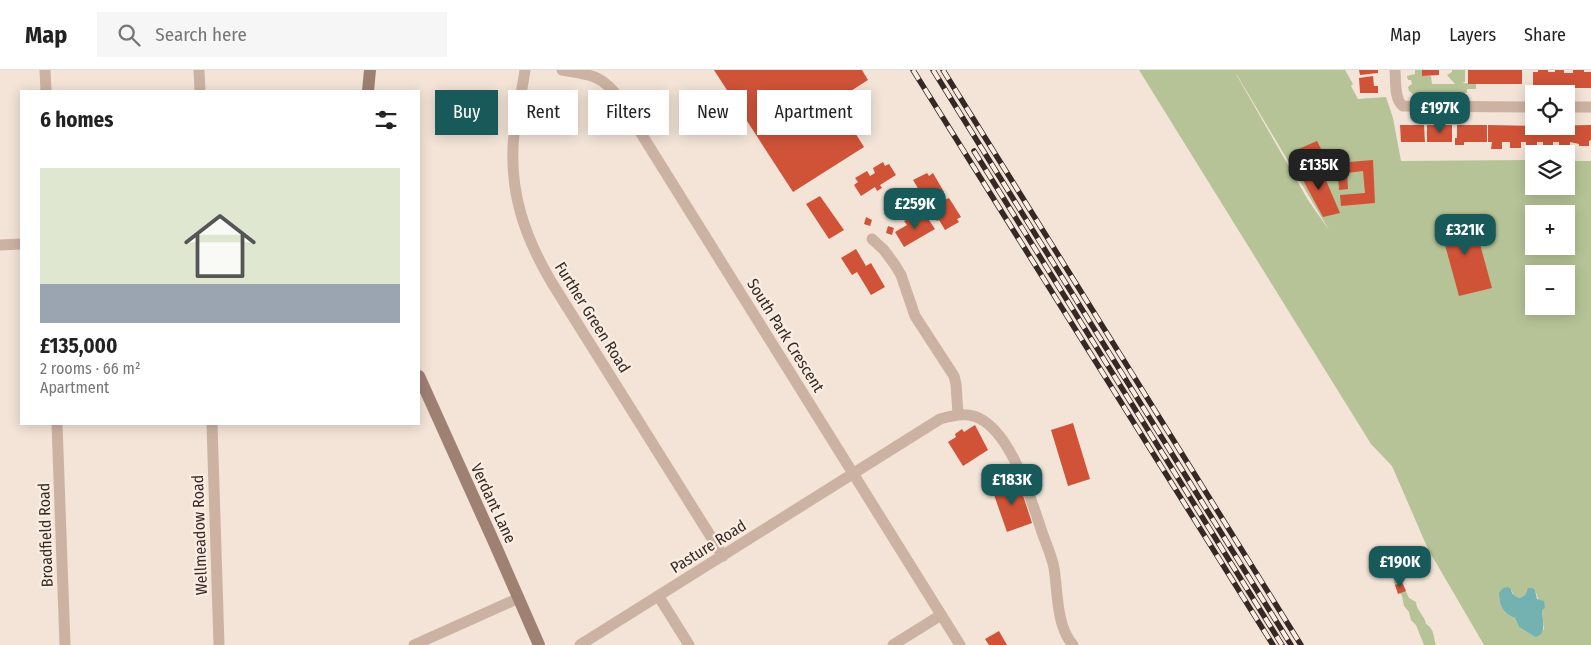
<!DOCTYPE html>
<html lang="en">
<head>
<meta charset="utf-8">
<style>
  body { margin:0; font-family:"Fira Sans Condensed",sans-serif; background:#f6f6f6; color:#222; height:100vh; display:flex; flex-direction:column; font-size:19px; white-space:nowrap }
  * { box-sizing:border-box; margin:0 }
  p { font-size:16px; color:#767676 }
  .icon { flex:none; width:28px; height:28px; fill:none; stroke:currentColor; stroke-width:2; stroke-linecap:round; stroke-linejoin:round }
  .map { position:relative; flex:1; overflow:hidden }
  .side { position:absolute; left:20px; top:20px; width:400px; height:335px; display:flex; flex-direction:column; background:#fff; border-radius:0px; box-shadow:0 2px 12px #0003 }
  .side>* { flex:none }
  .hud { position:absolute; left:435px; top:20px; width:475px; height:45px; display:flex; gap:10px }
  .controls { position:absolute; left:1525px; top:15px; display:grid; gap:10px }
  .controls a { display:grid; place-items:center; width:50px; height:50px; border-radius:0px; background:#fff; box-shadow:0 2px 12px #0003; font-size:25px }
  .price { position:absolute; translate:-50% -42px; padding:0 11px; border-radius:10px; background:#185a5a; color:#fff; font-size:16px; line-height:32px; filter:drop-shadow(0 1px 2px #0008) }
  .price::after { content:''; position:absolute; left:50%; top:30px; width:15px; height:11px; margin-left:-8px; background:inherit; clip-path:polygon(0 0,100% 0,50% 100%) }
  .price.active { background:#222; color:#fff }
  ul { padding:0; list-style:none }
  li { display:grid; align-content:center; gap:10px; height:265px; padding:0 20px }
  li+li { border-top:1px solid #e0e0e0 }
  li span { display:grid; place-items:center; height:155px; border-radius:0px; color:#555 }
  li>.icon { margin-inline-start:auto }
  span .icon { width:90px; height:90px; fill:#fffc; stroke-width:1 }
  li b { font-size:21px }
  h2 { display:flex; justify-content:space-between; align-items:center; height:60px; padding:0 20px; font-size:21px }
  .pill { padding:0 18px; border-radius:0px; background:#fff; box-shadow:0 2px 12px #0003; font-size:18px; line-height:45px }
  .pill.active { background:#185a5a; color:#fff }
  header { display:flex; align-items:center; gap:30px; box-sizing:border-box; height:70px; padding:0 25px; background:#fff; border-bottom:1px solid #e0e0e0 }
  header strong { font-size:24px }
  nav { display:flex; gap:28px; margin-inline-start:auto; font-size:18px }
  .search { width:350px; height:45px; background:#f6f6f6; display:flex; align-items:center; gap:12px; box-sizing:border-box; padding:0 18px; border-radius:0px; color:#767676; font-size:19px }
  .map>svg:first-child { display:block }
  .green { fill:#b6c396; fill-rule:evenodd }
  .water { fill:#74b2b1 }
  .building { fill:#d05338 }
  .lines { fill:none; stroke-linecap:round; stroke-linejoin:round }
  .street { stroke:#ccb2a2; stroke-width:11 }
  .secondary { stroke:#9f8173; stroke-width:12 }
  .rail-casing { stroke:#362925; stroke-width:5.5 }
  .rail { stroke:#faeee3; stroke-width:4; stroke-dasharray:11; stroke-linecap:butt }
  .labels { text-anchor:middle; stroke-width:4.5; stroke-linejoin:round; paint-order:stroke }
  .street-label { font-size:16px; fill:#362925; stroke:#faeee3 }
</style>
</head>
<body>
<header>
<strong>Map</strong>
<div class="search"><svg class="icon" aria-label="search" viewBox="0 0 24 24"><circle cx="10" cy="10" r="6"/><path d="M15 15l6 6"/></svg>Search here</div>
<nav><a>Map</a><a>Layers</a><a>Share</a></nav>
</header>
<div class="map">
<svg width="1591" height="575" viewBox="0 0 1591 575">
  <rect width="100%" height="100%" fill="#f3e4d7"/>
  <g class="green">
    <path d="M 1139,0 L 1345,0 L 1353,14 L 1351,16 L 1358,29 L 1386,27 L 1393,48 L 1401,91 L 1534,90 L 1534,116 L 1566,116 L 1566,91 L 1591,91 L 1591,575 L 1484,575 L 1428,479 L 1392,396 L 1371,374 ZM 1236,4 L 1237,5 L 1329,160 L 1308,130 ZM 1534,144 L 1566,144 L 1566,176 L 1534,176 ZM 1534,204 L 1566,204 L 1566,236 L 1534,236 ZM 1511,519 L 1514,526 L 1520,528 L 1525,525 L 1527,520 L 1535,520 L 1542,540 L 1544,559 L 1535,567 L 1519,557 L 1515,548 C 1504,544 1501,538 1499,527 Z"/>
    <polygon points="1415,0 1422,0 1422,6 1431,6 1432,14 1455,14 1447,5 1452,2 1452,0 1465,0 1465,12 1462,13 1476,14 1476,19 1467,19 1467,23 1422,24 1415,26 1409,21 1408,17 1412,14 1411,10 1408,10 1407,6 1415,4"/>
    <path d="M 1396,506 L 1401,511 L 1409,528 L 1416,532 C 1416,540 1425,546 1426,554 C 1435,559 1433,568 1436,575 L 1424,575 L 1416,555 L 1411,550 L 1409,542 L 1404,536 L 1402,526 L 1394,513 L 1395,507 Z"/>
  </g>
  <path class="water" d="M 1508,517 L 1511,519 C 1512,525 1514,526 1520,528 L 1525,525 L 1528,518 L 1532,518 L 1535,520 L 1537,529 L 1544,531 L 1545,538 L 1542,540 C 1542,548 1546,559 1540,565 L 1535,567 L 1519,557 L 1515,548 C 1503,544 1499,535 1499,523 L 1503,518 Z"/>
  <g class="building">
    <polygon points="714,0 862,0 868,10 835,31 864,77 793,122"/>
    <polygon points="1359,0 1378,0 1378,3 1360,5"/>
    <polygon points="1422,0 1439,0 1439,5 1422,6"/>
    <rect x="1468" y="0" width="54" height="14"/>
    <polygon points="1538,0 1548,0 1548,2 1555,2 1555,0 1564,0 1564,3 1573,3 1573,0 1584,0 1584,2 1591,2 1591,18 1533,18 1533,2 1538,2"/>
    <polygon points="1373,6 1374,16 1378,16 1378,23 1360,23 1359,8"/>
    <polygon points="1400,55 1424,55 1425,72 1401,72"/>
    <rect x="1427" y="55" width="25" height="17"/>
    <polygon points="1457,55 1487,55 1487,72 1464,72 1464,75 1455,75 1455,68 1457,68"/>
    <polygon points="1488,55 1534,56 1591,55 1591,70 1589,71 1589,76 1579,76 1579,74 1570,72 1570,78 1559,79 1559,72 1553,72 1553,78 1543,78 1543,72 1537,72 1537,79 1526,79 1526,72 1521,72 1521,78 1510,78 1510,72 1502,72 1502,79 1491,79 1492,72 1488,72"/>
    <polygon points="1317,71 1324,85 1302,96 1294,81"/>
    <polygon points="1373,90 1375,133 1341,136 1340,125 1365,123 1363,101 1347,103 1348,119 1339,120 1337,93"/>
    <polygon points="883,92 885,96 889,94 896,105 880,115 882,118 877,121 875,117 861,126 854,115 858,112 855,108 867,101 870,106 875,103 873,98"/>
    <polygon points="1312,94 1325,108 1340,143 1323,147 1298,101"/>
    <polygon points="927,103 929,106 933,103 944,122 941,124 944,130 949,128 961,147 957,149 959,152 945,160 939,150 937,151 933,144 935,143 924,125 921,128 917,121 919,120 913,110"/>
    <polygon points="820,126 844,160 829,169 806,134"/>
    <polygon points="925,144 935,159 904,177 895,162 907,155 904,151 910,148 912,151"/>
    <polygon points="1472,145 1492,218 1459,226 1439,153"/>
    <polygon points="866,147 872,150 870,156 864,154"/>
    <polygon points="888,156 894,158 892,165 886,163"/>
    <polygon points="856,179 866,196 871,193 885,217 871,225 857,202 852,205 841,188"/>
    <polygon points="1073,353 1090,409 1068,416 1051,360"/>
    <polygon points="975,355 988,380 963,396 948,372 956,367 955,364 962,359 964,362"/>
    <polygon points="1014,412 1014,414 1019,413 1032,453 1007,462 992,419"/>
    <polygon points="1402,512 1406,521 1398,524 1395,515"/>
    <polygon points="999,561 1007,575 989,575 985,569"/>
  </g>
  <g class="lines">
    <g class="street">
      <polyline points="45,0 46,21"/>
      <polyline points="199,0 200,21"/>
      <path d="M 525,0 C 522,21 517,43 514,64 C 508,119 524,166 552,213 L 723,486"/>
      <path d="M 562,0 C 590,5 601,4 619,28 L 960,575"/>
      <path d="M 1395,0 C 1396,11 1394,30 1403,36 L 1534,37"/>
      <polyline points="1566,37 1591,37"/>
      <polyline points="872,169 884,180 895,195 901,205 915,246 954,306 956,314 958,344"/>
      <polyline points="0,175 21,174"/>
      <polyline points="57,354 65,575"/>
      <polyline points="212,354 219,575"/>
      <polyline points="659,527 689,575"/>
      <polyline points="414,575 519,528"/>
      <path d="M 580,575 L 940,349 C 955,345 970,341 984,351 C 1014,371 1032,432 1043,465 C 1047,476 1052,487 1054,498 C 1058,522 1056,556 1073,575"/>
      <polyline points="893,575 941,545"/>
    </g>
    <g class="secondary">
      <polyline points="368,21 370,0"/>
      <polyline points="419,306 497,479 539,575"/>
    </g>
    <g class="rail-casing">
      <g id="rail">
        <polyline points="913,0 1273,575"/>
        <polyline points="933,0 1291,575"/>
        <polyline points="943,0 1301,575"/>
        <polyline points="974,81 1282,575"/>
      </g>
    </g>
    <use href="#rail" class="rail"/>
  </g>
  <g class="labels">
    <g class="street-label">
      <text transform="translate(593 247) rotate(58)" y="6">Further Green Road</text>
      <text transform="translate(786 265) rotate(58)" y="6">South Park Crescent</text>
      <text transform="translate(494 433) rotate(65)" y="6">Verdant Lane</text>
      <text transform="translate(45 465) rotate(-92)" y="6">Broadfield Road</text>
      <text transform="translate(199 465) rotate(-92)" y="6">Wellmeadow Road</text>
      <text transform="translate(708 476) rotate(-32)" y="6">Pasture Road</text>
    </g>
  </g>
</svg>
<div class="controls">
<a><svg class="icon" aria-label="locate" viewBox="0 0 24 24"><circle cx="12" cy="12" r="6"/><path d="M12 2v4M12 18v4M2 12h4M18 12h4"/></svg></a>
<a><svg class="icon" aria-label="layers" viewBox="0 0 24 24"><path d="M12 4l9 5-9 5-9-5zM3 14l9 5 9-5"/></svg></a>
<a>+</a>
<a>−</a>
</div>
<b class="price" style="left:1440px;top:64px">£197K</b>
<b class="price active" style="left:1319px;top:121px">£135K</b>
<b class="price" style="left:915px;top:160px">£259K</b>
<b class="price" style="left:1465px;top:186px">£321K</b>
<b class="price" style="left:1012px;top:436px">£183K</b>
<b class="price" style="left:1400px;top:518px">£190K</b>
<div class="hud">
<a class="pill active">Buy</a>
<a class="pill">Rent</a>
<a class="pill">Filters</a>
<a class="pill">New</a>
<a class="pill">Apartment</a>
</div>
<section class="side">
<h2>6 homes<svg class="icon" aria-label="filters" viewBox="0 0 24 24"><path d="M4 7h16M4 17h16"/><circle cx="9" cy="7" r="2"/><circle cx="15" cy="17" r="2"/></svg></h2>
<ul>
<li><span style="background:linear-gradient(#dfe7d0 75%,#9aa5b1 0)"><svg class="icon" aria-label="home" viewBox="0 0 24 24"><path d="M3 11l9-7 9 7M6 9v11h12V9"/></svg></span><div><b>£135,000</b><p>2 rooms · 66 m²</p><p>Apartment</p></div></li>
</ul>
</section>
</div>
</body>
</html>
